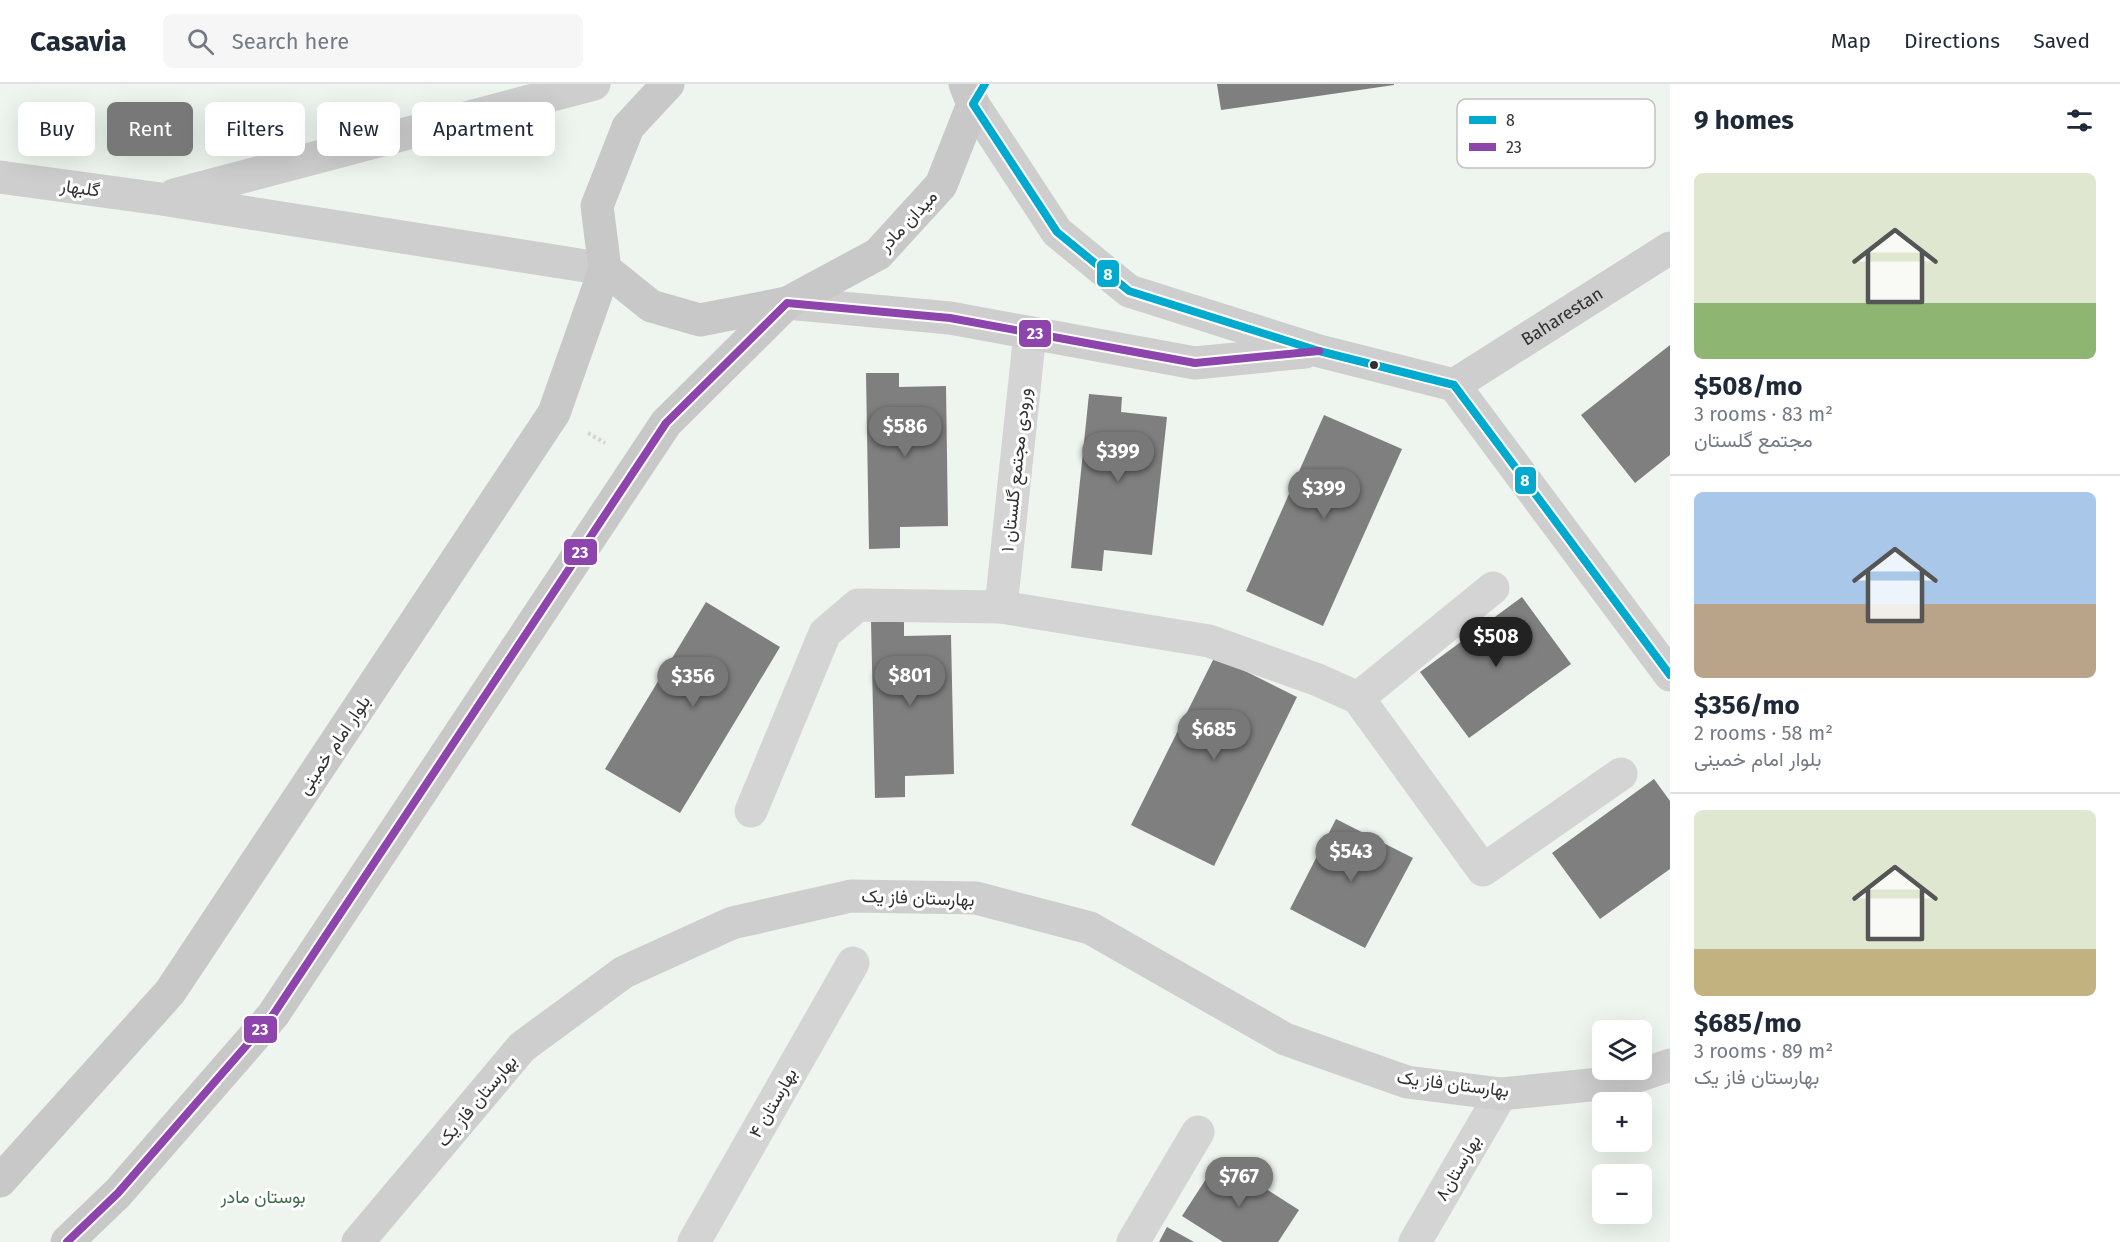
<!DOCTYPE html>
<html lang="en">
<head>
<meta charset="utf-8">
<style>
  body { margin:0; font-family:"Fira Sans",Vazirmatn,sans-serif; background:#f6f6f7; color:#1f2937; height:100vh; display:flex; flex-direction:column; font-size:22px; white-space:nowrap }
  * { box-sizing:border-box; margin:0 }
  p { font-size:20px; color:#747a83 }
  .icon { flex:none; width:33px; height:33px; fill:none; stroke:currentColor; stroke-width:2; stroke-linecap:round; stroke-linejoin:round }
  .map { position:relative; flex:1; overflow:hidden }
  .drawer { display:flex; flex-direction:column; background:#fff; width:450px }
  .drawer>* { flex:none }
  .banner { position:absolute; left:18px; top:18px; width:570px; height:54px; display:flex; gap:12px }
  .fabs { position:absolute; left:1592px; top:936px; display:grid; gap:12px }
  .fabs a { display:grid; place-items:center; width:60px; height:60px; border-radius:9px; background:#fff; box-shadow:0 6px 24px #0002; font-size:30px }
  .price { position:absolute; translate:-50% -51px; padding:0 14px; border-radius:21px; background:#787878; color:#fff; font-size:20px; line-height:39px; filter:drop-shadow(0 2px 3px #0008) }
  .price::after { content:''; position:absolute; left:50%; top:36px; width:18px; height:14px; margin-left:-9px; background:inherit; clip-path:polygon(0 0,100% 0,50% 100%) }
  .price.on { background:#222; color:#fff }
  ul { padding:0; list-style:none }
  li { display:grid; align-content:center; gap:12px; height:318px; padding:0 24px }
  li+li { border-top:2px solid #e0e1e3 }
  li span { display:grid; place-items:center; height:186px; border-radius:9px; color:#555 }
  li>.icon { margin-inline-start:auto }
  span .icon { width:108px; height:108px; fill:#fffc; stroke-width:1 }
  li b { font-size:26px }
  h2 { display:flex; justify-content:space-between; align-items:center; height:72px; padding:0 24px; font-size:26px }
  .pill { padding:0 21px; border-radius:9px; background:#fff; box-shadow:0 6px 24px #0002; font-size:21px; line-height:54px }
  .pill.on { background:#787878; color:#fff }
  header { display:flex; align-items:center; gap:36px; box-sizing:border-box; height:84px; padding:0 30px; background:#fff; border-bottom:2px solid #e0e1e3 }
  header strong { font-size:28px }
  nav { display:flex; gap:33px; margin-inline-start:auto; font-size:21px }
  .search { width:420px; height:54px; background:#f6f6f7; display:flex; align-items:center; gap:15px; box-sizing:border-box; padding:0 21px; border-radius:9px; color:#747a83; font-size:22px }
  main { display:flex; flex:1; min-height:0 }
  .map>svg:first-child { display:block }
  .green { fill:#edf5ee; fill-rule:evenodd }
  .building { fill:#7f7f7f }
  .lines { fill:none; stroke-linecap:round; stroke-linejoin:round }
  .path { stroke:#d4d4d4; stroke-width:4; stroke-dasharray:3 3; stroke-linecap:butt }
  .street { stroke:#d4d4d4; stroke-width:33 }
  .secondary { stroke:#cecece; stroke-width:33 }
  .primary { stroke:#c8c8c8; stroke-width:33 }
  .bus-1-casing { stroke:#fff; stroke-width:12 }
  .bus-2-casing { stroke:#fff; stroke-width:12 }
  .bus-1 { stroke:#00a9ce; stroke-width:8 }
  .bus-2 { stroke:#8e44ad; stroke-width:8 }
  .bus-dot { fill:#303030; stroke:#fff; stroke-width:2 }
  .labels { text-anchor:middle; stroke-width:6; stroke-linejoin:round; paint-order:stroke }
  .street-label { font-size:18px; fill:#303030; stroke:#fff }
  .park-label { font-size:18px; fill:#3e6c48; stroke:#fff }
  .key { fill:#fff; stroke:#c1c1c1; stroke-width:1.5 }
  .key-label { font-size:16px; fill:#303030 }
  .line-badge { stroke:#fff; stroke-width:2 }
  .badge-label { font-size:16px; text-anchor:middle; font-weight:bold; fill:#fff }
</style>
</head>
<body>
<header>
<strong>Casavia</strong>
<div class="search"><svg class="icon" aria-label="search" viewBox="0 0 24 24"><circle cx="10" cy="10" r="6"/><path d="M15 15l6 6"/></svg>Search here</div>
<nav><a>Map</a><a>Directions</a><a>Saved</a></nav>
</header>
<main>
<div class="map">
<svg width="1670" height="1158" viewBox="0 0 1670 1158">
  <rect width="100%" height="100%" fill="#fff"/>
  <path class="green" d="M 0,0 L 1670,0 L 1670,1158 L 0,1158 ZM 1602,946 L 1641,946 L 1641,986 L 1602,986 ZM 1602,1018 L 1641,1018 L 1641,1058 L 1602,1058 ZM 1602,1090 L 1641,1090 L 1641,1130 L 1602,1130 Z"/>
  <g class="building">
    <polygon points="1217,0 1394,0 1394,1 1221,26"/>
    <polygon points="1670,261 1670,371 1635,399 1581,331"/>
    <polygon points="866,289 899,289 899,303 946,302 948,442 900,443 900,464 869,465"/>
    <polygon points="1089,310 1122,313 1121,328 1167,333 1152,471 1104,466 1102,487 1071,484"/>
    <polygon points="1324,331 1402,365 1323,542 1246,507"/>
    <polygon points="1522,513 1571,580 1469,654 1420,588"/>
    <polygon points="706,518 780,563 680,729 605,685"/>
    <polygon points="904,537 904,552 951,551 954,690 905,692 905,713 875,714 871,538"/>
    <polygon points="1215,572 1297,613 1214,782 1131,741"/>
    <polygon points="1654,695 1670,717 1670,785 1600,835 1552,769"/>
    <polygon points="1336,735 1413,774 1365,864 1290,825"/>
    <polygon points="1219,1075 1299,1126 1278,1158 1223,1158 1182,1132"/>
    <polygon points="1167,1143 1194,1158 1159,1158"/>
  </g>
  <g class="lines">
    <polyline class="path" points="588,349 605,359"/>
    <g class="street">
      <polyline points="1001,523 1030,249"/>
      <polyline points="1358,614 1493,504"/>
      <polyline points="751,727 825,549 858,521 1001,523 1209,557 1318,596 1358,614 1483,786 1621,690"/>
      <polyline points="694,1158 853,879"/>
      <polyline points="1133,1158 1198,1048"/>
      <polyline points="1415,1158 1501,1010"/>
    </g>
    <g class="secondary">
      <polyline points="973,20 1057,148 1129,207 1319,267 1454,301 1670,591"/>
      <polyline points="0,93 161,115 605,185"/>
      <polyline points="174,111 594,0"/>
      <polyline points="787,219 950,234 1195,279 1305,268"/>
      <path id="s1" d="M 1454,301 L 1670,164"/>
      <polyline points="358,1158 522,963 624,888 732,839 851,812 976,814 1090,844 1285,955 1407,998 1501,1010 1620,998 1670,981"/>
    </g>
    <g class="primary">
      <polyline points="668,0 628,43 597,122 605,185 651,222 700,236 787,219 878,170 941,101 973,20 965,0"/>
      <polyline points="0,1097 170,908 554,329 605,185"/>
      <polyline points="67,1158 118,1109 273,931 666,339 787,219"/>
    </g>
    <g class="bus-1-casing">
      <polyline id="bus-1" points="985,0 973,20 1057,148 1129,207 1319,267 1454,301 1670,591"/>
    </g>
    <g class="bus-2-casing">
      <polyline id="bus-2" points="67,1158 118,1109 273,931 666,339 787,219 950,234 1195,279 1319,267"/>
    </g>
    <use href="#bus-1" class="bus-1"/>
    <use href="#bus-2" class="bus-2"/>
  </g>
  <circle class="bus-dot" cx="1374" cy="281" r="5"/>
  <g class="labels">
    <g class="street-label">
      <text transform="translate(80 104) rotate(8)" y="6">گلبهار</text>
      <text transform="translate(908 137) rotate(-47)" y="6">میدان مادر</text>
      <text dy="6" stroke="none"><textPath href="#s1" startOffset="128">Baharestan</textPath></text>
      <text transform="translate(1016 386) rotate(-84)" y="6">ورودی مجتمع گلستان ۱</text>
      <text transform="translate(334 661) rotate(-56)" y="6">بلوار امام خمینی</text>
      <text transform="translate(918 814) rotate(2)" y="6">بهارستان فاز یک</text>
      <text transform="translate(1453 1000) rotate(7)" y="6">بهارستان فاز یک</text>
      <text transform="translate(477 1017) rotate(-50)" y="6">بهارستان فاز یک</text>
      <text transform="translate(773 1019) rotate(-60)" y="6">بهارستان ۴</text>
      <text transform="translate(1458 1084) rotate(-60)" y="6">بهارستان۸</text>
    </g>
    <g class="park-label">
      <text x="263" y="1119">بوستان مادر</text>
    </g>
  </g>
  <rect x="1457" y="15" width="198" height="69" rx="9" class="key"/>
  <rect x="1469" y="32" width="27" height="8" fill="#00a9ce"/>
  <rect x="1469" y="59" width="27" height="8" fill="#8e44ad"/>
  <g class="key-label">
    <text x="1506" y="42">8</text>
    <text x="1506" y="69">23</text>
  </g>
  <g class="line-badge">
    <rect x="1096" y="175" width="24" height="29" rx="6" fill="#00a9ce"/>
    <rect x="1018" y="235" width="34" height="29" rx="6" fill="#8e44ad"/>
    <rect x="1514" y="382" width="23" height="29" rx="6" fill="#00a9ce"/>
    <rect x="563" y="454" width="35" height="28" rx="6" fill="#8e44ad"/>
    <rect x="243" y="931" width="35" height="29" rx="6" fill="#8e44ad"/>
  </g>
  <g class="badge-label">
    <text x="1108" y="196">8</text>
    <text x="1035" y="255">23</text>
    <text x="1525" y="402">8</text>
    <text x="580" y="474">23</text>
    <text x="260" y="951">23</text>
  </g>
</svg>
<div class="fabs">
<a><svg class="icon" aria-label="layers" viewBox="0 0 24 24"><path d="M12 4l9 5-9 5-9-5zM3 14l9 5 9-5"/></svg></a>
<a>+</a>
<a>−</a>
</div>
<b class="price" style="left:905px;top:374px">$586</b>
<b class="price" style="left:1118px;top:399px">$399</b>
<b class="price" style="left:1324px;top:436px">$399</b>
<b class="price on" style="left:1496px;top:584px">$508</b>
<b class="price" style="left:910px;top:623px">$801</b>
<b class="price" style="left:693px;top:624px">$356</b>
<b class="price" style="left:1214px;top:677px">$685</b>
<b class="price" style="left:1351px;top:799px">$543</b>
<b class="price" style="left:1239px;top:1124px">$767</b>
<div class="banner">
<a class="pill">Buy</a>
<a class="pill on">Rent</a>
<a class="pill">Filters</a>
<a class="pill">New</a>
<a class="pill">Apartment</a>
</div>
</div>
<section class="drawer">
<h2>9 homes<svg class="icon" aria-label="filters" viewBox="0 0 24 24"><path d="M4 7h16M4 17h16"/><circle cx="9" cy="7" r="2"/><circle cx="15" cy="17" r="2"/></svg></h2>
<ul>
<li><span style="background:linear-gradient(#dfe7d0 70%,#8fb573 0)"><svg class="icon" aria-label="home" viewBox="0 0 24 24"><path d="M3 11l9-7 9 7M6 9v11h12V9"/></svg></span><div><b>$508/mo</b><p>3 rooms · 83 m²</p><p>مجتمع گلستان</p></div></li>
<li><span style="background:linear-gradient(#a9c7e8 60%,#b9a48a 0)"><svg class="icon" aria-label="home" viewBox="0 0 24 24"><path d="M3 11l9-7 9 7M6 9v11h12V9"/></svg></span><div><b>$356/mo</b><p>2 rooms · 58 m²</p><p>بلوار امام خمینی</p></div></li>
<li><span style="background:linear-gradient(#dfe7d0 75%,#c2b280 0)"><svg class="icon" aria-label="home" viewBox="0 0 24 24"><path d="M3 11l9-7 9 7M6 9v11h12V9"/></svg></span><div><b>$685/mo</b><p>3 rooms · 89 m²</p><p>بهارستان فاز یک</p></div></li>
</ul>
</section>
</main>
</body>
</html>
